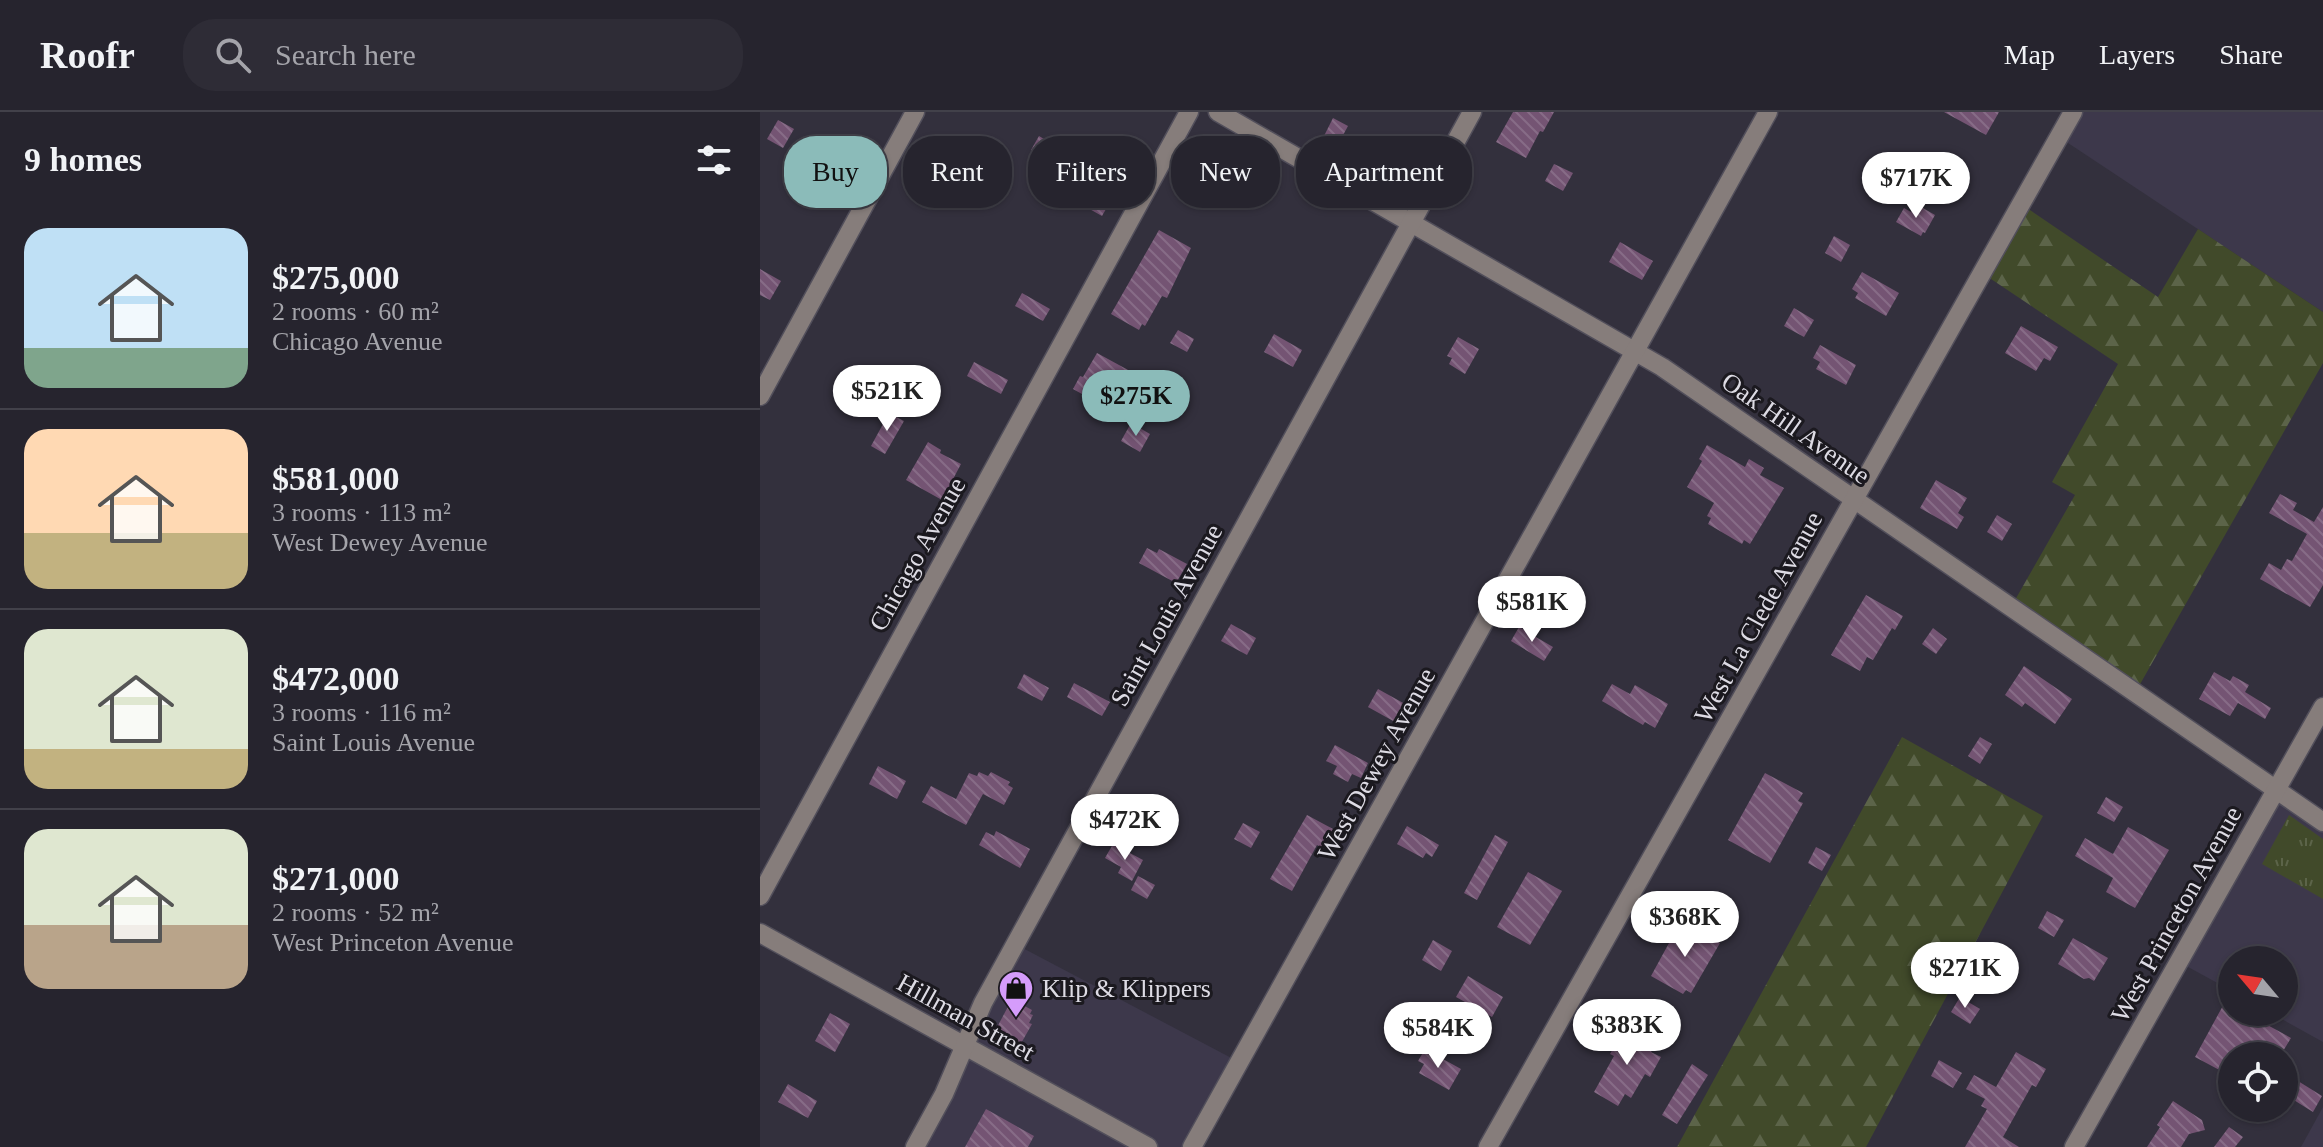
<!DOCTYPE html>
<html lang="en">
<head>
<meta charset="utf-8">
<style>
  body { margin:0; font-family:Georgia,serif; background:#2e2c36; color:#f1f3f6; height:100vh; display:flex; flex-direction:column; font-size:30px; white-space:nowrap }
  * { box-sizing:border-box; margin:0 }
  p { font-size:26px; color:#a4a4aa }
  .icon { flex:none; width:44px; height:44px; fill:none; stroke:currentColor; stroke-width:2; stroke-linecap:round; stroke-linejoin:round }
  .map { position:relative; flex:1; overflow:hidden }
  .drawer { display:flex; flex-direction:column; background:#26242e; width:760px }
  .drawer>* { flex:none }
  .guide { position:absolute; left:24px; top:24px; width:760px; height:72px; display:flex; gap:16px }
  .needle { width:52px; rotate:299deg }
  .controls { position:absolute; left:1458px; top:834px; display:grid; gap:16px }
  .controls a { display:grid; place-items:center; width:80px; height:80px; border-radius:50%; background:#26242e; box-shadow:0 2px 6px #0004,0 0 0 2px #42414a; font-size:40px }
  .price { position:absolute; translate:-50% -68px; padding:0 18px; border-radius:28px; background:#fff; color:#222; font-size:26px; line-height:52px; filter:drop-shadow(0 2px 4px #0008) }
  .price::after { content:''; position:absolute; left:50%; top:48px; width:24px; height:18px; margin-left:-12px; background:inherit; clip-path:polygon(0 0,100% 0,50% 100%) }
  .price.active { background:#8bbbb9; color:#111 }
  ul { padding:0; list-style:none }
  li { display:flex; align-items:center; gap:24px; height:200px; padding:0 24px }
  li+li { border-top:2px solid #42414a }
  li span { display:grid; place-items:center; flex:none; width:224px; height:160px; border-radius:24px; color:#555 }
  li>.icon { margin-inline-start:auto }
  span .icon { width:96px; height:96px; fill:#fffc; stroke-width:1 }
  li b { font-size:34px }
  h2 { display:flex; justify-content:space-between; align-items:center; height:96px; padding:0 24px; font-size:34px }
  .pill { padding:0 28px; border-radius:32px; background:#26242e; box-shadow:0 2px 6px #0004,0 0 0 2px #42414a; font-size:28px; line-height:72px }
  .pill.active { background:#8bbbb9; color:#111 }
  header { display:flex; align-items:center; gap:48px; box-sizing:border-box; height:112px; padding:0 40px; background:#26242e; border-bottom:2px solid #42414a }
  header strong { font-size:38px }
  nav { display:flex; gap:44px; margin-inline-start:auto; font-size:28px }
  .search { width:560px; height:72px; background:#2e2c36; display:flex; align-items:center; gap:20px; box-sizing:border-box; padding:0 28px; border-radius:32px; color:#a4a4aa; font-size:30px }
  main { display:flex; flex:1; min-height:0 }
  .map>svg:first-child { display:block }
  .built { fill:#3d384b }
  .grass { fill:url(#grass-tufts) }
  .forest { fill:url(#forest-firs) }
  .building { fill:url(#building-back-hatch) }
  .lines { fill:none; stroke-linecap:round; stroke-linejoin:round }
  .minor-casing { stroke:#524f5b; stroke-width:21 }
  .minor { stroke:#867d7b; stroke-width:18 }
  .labels { text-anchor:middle; stroke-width:6; stroke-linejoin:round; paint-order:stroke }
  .street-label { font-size:26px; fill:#dddbe4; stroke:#1b191f }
  .poi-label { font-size:26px; fill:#dddbe4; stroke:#1b191f; text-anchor:start }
</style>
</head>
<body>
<header>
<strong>Roofr</strong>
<div class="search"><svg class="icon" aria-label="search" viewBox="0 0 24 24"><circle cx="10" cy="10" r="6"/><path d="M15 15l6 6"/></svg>Search here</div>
<nav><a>Map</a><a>Layers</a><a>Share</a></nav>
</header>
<main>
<section class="drawer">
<h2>9 homes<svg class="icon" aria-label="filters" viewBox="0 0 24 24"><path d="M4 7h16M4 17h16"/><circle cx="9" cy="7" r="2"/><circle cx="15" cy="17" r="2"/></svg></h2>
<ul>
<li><span style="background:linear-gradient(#bfe0f5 75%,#7fa58c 0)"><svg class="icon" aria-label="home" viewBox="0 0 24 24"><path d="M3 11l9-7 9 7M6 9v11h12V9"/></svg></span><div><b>$275,000</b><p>2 rooms · 60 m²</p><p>Chicago Avenue</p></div></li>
<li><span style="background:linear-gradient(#ffd9b3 65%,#c2b280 0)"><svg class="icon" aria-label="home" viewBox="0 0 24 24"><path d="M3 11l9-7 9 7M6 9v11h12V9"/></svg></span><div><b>$581,000</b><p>3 rooms · 113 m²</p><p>West Dewey Avenue</p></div></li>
<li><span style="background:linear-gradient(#dfe7d0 75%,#c2b280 0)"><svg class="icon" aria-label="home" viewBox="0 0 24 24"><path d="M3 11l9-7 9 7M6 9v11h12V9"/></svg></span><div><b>$472,000</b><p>3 rooms · 116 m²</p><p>Saint Louis Avenue</p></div></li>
<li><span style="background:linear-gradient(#dfe7d0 60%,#b9a48a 0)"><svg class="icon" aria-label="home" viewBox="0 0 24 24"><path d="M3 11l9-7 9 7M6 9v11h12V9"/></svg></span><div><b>$271,000</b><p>2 rooms · 52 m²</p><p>West Princeton Avenue</p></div></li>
</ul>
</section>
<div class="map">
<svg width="1563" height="1035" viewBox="0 0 1563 1035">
  <defs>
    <pattern id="grass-tufts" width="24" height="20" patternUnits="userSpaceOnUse" patternTransform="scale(2)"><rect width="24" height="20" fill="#414a2a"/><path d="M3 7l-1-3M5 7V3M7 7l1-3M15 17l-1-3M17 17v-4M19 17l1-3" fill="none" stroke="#5c6449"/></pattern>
    <pattern id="forest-firs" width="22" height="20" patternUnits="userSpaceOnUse" patternTransform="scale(2)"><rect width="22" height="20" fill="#414a2a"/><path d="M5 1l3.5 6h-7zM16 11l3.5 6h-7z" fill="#5c6449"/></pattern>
    <pattern id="building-back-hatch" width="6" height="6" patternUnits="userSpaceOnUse" patternTransform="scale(2)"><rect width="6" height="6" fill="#745473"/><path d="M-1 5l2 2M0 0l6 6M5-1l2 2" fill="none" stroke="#876c87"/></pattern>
  </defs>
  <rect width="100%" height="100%" fill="#33303d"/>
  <g class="built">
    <polygon points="1313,0 1563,0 1563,200 1299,25"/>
    <polygon points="1516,678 1563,710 1563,930 1509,900 1524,900 1524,848 1472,848 1472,879 1419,850"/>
    <polygon points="255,832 479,950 432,1035 155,1035"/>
    <polygon points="1563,995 1563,1035 1541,1035"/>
  </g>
  <polygon class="grass" points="1529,703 1563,727 1563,787 1502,752"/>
  <g class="forest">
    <polygon points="1261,92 1398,185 1438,117 1563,200 1563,251 1375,581 1251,495 1315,383 1292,370 1358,252 1222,161"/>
    <polygon points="1142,625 1283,704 1106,1035 917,1035"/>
  </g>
  <g class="building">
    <polygon points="753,0 794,0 783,20 780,19 766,46 736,30"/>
    <polygon points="1184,0 1239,0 1226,23"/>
    <polygon points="573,6 588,14 576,36 562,28"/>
    <polygon points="18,8 34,17 23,36 7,27"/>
    <polygon points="279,24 294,33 286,47 271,38"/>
    <polygon points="174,26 191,35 193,31 209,40 178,93 148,76"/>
    <polygon points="611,34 616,37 618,34 641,47 640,50 644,52 637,65 633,63 632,65 603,49"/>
    <polygon points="57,37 85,52 74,72 47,56"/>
    <polygon points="794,52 813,61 803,79 785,69"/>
    <polygon points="316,71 350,90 342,104 308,85"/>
    <polygon points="1156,92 1175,103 1165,121 1163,120 1161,124 1136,110 1144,96 1151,100"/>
    <polygon points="399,118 431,136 407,186 402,184 385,214 382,212 379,218 351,202"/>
    <polygon points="1074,124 1090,133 1081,150 1065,141"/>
    <polygon points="860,130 893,149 882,168 849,150"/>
    <polygon points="0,157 21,169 10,188 0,183"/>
    <polygon points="1102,160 1139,181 1126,204 1095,186 1098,181 1092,177"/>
    <polygon points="262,181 290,197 283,209 255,194"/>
    <polygon points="1034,196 1054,208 1044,225 1024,214"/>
    <polygon points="1261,214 1298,235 1290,249 1284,246 1276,259 1245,241"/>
    <polygon points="418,218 434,227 427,240 410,231"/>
    <polygon points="514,222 542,238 533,255 504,240"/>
    <polygon points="698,225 719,237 705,262 689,252 692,246 687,244"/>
    <polygon points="1060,233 1096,253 1086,273 1056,257 1060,250 1053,246"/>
    <polygon points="337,241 392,271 397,262 419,274 410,292 396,284 379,314 313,277 320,264 323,265"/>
    <polygon points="214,250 248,268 241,282 207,264"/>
    <polygon points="129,301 144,309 125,342 111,334"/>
    <polygon points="371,311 390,322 380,340 361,329"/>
    <polygon points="168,330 181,338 180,341 201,352 182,388 146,368"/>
    <polygon points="947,333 985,355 989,347 1004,356 1000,363 1024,376 990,432 984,428 982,432 948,412 951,406 947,404 954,391 927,375 942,349 939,347"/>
    <polygon points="1176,368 1207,386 1198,401 1204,405 1197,417 1160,396"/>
    <polygon points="1520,382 1537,391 1533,398 1554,410 1563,395 1563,473 1550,495 1500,467 1509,451 1521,458 1527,447 1532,449 1547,422 1509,401"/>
    <polygon points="1237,403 1252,412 1242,429 1227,420"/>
    <polygon points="387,436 397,441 399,437 427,452 416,471 379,451"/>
    <polygon points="1106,483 1143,504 1135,518 1132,516 1113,548 1107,545 1100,559 1071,543"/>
    <polygon points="471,512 496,526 487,543 461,529"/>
    <polygon points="759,515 793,535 784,549 751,529"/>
    <polygon points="1173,516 1187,527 1176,542 1162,532"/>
    <polygon points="1264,554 1312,587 1295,612 1265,591 1262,595 1245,583"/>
    <polygon points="1454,560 1470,569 1473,564 1489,573 1485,580 1511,596 1505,607 1478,591 1470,604 1439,587"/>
    <polygon points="264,562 289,576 282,589 257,576"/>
    <polygon points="314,571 350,590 342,604 307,585"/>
    <polygon points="852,572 870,582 875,573 908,592 895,616 885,610 883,613 842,589"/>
    <polygon points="618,577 645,592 635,610 608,595"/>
    <polygon points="1220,625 1232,632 1220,652 1208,644"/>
    <polygon points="575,633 608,651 601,666 592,662 588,670 573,662 577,654 566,649"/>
    <polygon points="118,654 146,669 137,687 109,672"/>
    <polygon points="219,660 228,664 231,660 250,670 248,673 253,676 244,693 223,682 206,713 162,690 171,674 196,687 209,661 217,664"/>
    <polygon points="1005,661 1043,681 1038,689 1043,691 1010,751 968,728"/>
    <polygon points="1346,685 1363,695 1354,710 1337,701"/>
    <polygon points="547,703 573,717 562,736 557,733 532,779 510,767"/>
    <polygon points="483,711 500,720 491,736 474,727"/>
    <polygon points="647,714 679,733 672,745 666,741 663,746 637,732"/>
    <polygon points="1368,715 1409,738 1375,796 1346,780 1353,766 1315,744 1325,726 1353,742"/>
    <polygon points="236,719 270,737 260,756 219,733 226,720 234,724"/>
    <polygon points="735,723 748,730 717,788 704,781"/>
    <polygon points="353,732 383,748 372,769 358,761 361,755 345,746"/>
    <polygon points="1056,735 1071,743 1062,759 1048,751"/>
    <polygon points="768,760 802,779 770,833 737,815"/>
    <polygon points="378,764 395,773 387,787 371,778"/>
    <polygon points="1287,799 1304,808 1294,825 1278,816"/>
    <polygon points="921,809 960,831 931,881 926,878 923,882 891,864"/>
    <polygon points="1313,826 1348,846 1334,869 1329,866 1324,867 1298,852"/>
    <polygon points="673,828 692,839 681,859 662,848"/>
    <polygon points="708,864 743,885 732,905 696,885"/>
    <polygon points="1472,877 1472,900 1508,900 1502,910 1531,926 1520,944 1490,929 1482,944 1472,944 1465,961 1435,945"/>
    <polygon points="1200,885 1220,897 1210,912 1191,900"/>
    <polygon points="252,887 272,898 270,902 273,903 269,911 272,912 259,935 234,921"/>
    <polygon points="638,900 656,910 648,925 630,915"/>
    <polygon points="70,901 90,912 75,940 55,929"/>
    <polygon points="865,916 895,933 891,940 901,945 890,965 885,962 871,986 865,982 858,994 834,980 854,944 850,942"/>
    <polygon points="665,937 701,957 689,978 659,961 664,952 658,949"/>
    <polygon points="1256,940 1286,957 1276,975 1272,973 1243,1025 1259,1035 1205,1035 1227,997 1221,994 1225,987 1206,977 1214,963 1236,975"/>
    <polygon points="1179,948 1202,961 1193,976 1171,964"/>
    <polygon points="932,952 948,963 917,1012 902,1003"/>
    <polygon points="1538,969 1562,984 1553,1000 1529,985"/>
    <polygon points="28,972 57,989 48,1006 18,990"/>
    <polygon points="1413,989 1442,1008 1445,1018 1429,1022 1421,1035 1387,1035 1400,1015 1397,1013"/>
    <polygon points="226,997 274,1024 268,1035 205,1035"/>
    <polygon points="1469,1015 1483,1025 1475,1035 1454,1035"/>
  </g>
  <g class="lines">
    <g class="minor-casing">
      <g id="minor">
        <polyline points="458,0 902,255 1563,710"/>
        <polyline points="0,284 155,0"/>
        <polyline points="0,784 429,0"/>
        <polyline points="0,821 388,1035"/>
        <polyline points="155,1035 184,982 223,891 712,0"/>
        <polyline points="432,1035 1008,0"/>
        <polyline points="728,1035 1313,0"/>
        <polyline points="1314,1035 1563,595"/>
      </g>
    </g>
    <use href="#minor" class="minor"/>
  </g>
  <defs>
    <g id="shop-pin" transform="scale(1.8)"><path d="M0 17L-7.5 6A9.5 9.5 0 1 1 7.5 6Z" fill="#d59cfb" stroke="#1b191f"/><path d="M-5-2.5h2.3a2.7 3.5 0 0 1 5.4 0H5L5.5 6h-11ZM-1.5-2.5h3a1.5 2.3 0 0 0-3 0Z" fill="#111"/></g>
  </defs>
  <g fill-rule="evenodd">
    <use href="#shop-pin" x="256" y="876"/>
  </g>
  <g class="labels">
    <g class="street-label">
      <text transform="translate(1036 316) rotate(35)" y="9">Oak Hill Avenue</text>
      <text transform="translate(157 442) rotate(-61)" y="9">Chicago Avenue</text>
      <text transform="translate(406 503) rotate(-61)" y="9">Saint Louis Avenue</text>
      <text transform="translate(998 505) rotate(-61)" y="9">West La Clede Avenue</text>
      <text transform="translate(616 652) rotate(-61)" y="9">West Dewey Avenue</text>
      <text transform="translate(1416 802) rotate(-61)" y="9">West Princeton Avenue</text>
      <text transform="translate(206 905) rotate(29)" y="9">Hillman Street</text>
    </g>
    <g class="poi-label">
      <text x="282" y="885">Klip &amp; Klippers</text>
    </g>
  </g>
</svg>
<div class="controls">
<a><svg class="needle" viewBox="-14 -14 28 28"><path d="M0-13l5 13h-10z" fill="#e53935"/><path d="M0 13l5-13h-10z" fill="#a4a4aa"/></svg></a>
<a><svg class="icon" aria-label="locate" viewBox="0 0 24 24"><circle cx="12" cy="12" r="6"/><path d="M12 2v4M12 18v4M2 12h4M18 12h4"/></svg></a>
</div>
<b class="price" style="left:1156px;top:108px">$717K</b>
<b class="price" style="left:127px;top:321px">$521K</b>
<b class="price active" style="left:376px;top:326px">$275K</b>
<b class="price" style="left:772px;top:532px">$581K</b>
<b class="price" style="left:365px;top:750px">$472K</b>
<b class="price" style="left:925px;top:847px">$368K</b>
<b class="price" style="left:1205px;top:898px">$271K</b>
<b class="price" style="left:867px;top:955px">$383K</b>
<b class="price" style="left:678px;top:958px">$584K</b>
<div class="guide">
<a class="pill active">Buy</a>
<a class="pill">Rent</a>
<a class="pill">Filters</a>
<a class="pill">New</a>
<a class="pill">Apartment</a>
</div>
</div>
</main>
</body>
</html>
